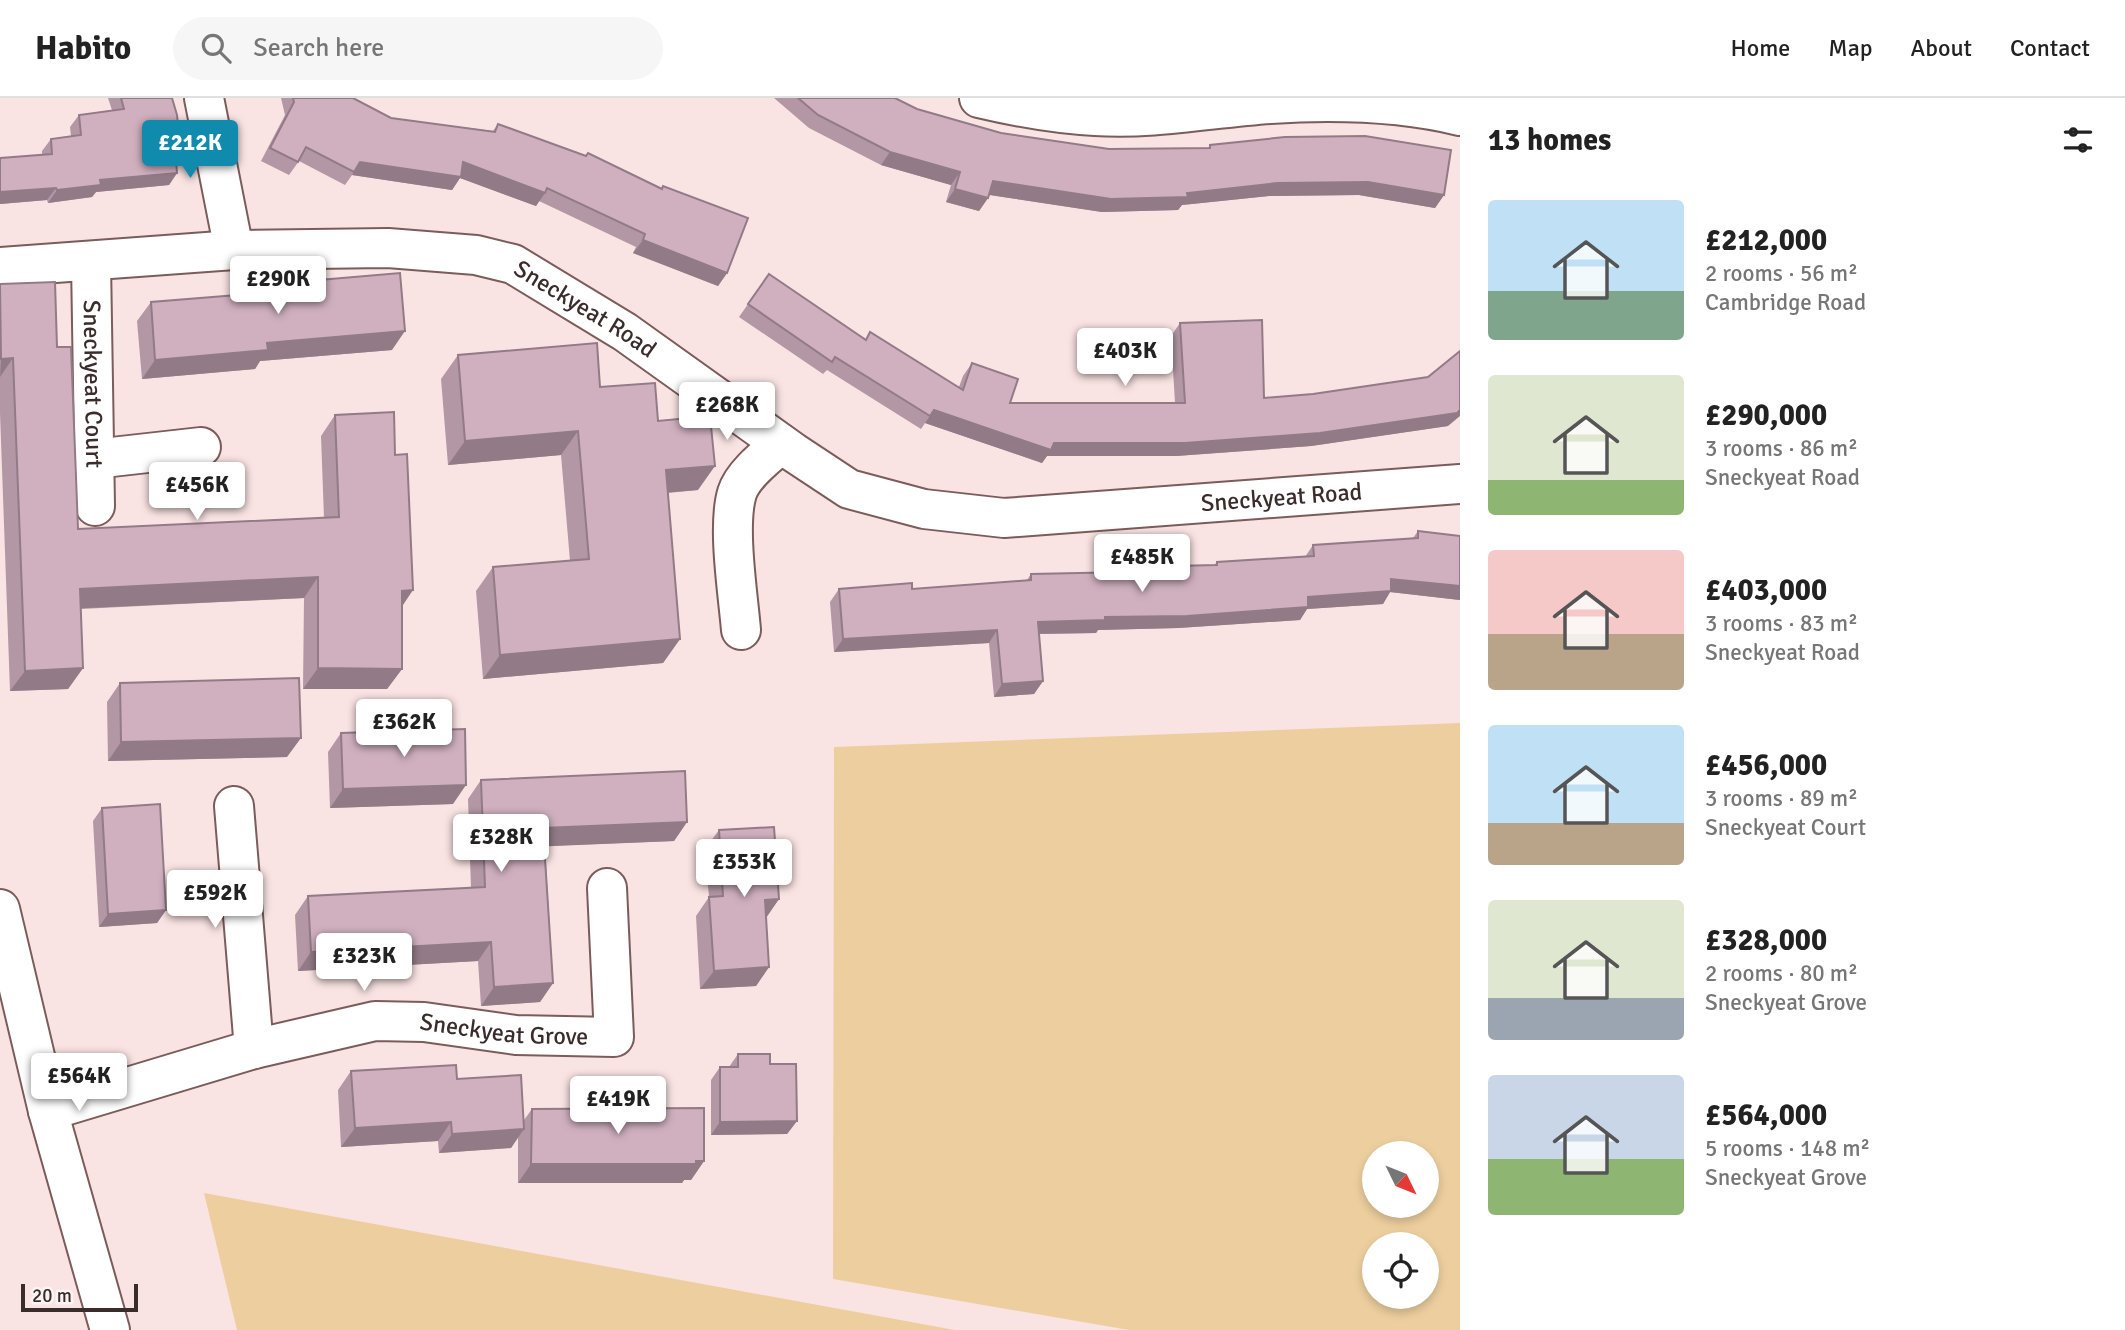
<!DOCTYPE html>
<html lang="en">
<head>
<meta charset="utf-8">
<style>
  body { margin:0; font-family:Signika,sans-serif; background:#f6f6f6; color:#222; height:100vh; display:flex; flex-direction:column; font-size:26px; white-space:nowrap }
  * { box-sizing:border-box; margin:0 }
  p { font-size:23px; color:#767676 }
  .icon { flex:none; width:38px; height:38px; fill:none; stroke:currentColor; stroke-width:2; stroke-linecap:round; stroke-linejoin:round }
  .map { position:relative; flex:1; overflow:hidden }
  .side { display:flex; flex-direction:column; background:#fff; width:665px }
  .side>* { flex:none }
  .needle { width:46px; rotate:133deg }
  .buttons { position:absolute; left:1362px; top:1043px; display:grid; gap:14px }
  .buttons a { display:grid; place-items:center; width:77px; height:77px; border-radius:50%; background:#fff; box-shadow:0 4px 10px #0003; font-size:35px }
  .scale { position:absolute; left:21px; bottom:18px; width:117px; box-sizing:border-box; padding-left:7px; border:4px solid #3b2c2c; border-top:0; font-size:19px; line-height:24px; white-space:nowrap; color:#3b2c2c; -webkit-text-stroke:5px #fcf4f4; paint-order:stroke }
  .price { position:absolute; translate:-50% -60px; padding:0 16px; border-radius:7px; background:#fff; color:#222; font-size:23px; line-height:46px; filter:drop-shadow(0 2px 4px #0008) }
  .price::after { content:''; position:absolute; left:50%; top:42px; width:21px; height:16px; margin-left:-10px; background:inherit; clip-path:polygon(0 0,100% 0,50% 100%) }
  .price.current { background:#108aad; color:#fff }
  ul { padding:0; list-style:none }
  li { display:flex; align-items:center; gap:21px; height:175px; padding:0 28px }
  li span { display:grid; place-items:center; flex:none; width:196px; height:140px; border-radius:7px; color:#555 }
  li>.icon { margin-inline-start:auto }
  span .icon { width:84px; height:84px; fill:#fffc; stroke-width:1 }
  li b { font-size:30px }
  h2 { display:flex; justify-content:space-between; align-items:center; height:84px; padding:0 28px; font-size:30px }
  header { display:flex; align-items:center; gap:42px; box-sizing:border-box; height:98px; padding:0 35px; background:#fff; border-bottom:2px solid #e0e0e0 }
  header strong { font-size:33px }
  nav { display:flex; gap:38px; margin-inline-start:auto; font-size:24px }
  .search { width:490px; height:63px; background:#f6f6f6; display:flex; align-items:center; gap:18px; box-sizing:border-box; padding:0 24px; border-radius:38px; color:#767676; font-size:26px }
  main { display:flex; flex:1; min-height:0 }
  .map>svg:first-child { display:block }
  .green { fill:#edcf9f; fill-rule:evenodd }
  .lines { fill:none; stroke-linecap:round; stroke-linejoin:round }
  .minor-casing { stroke:#7c5b5b; stroke-width:42 }
  .minor { stroke:#fff; stroke-width:38 }
  .wall { fill:#b397a4 }
  .shaded-wall { fill:#927b86 }
  .building { fill:#d0b0bf; stroke:#927b86; stroke-width:2 }
  .labels { text-anchor:middle; stroke-width:5; stroke-linejoin:round; paint-order:stroke }
  .street-label { font-size:24px; fill:#3b2c2c; stroke:#fcf4f4 }
</style>
</head>
<body>
<header>
<strong>Habito</strong>
<div class="search"><svg class="icon" aria-label="search" viewBox="0 0 24 24"><circle cx="10" cy="10" r="6"/><path d="M15 15l6 6"/></svg>Search here</div>
<nav><a>Home</a><a>Map</a><a>About</a><a>Contact</a></nav>
</header>
<main>
<div class="map">
<svg width="1460" height="1232" viewBox="0 0 1460 1232">
  <rect width="100%" height="100%" fill="#fae3e3"/>
  <g class="green">
    <path d="M 1460,625 L 1460,1232 L 1129,1232 L 833,1181 L 834,649 ZM 1374,1055 L 1426,1055 L 1426,1108 L 1374,1108 ZM 1374,1146 L 1426,1146 L 1426,1199 L 1374,1199 Z"/>
    <polygon points="204,1095 955,1232 237,1232"/>
  </g>
  <g class="lines">
    <g class="minor-casing">
      <g id="minor">
        <polyline points="204,0 234,152"/>
        <path d="M 979,0 C 1017,9 1056,16 1095,18 C 1153,22 1212,10 1270,6 C 1333,2 1398,3 1460,18"/>
        <path id="s1" d="M 91,164 L 95,408"/>
        <path id="s2" d="M 0,169 L 234,152 L 388,150 L 476,157 L 513,166 L 625,234 L 793,354 L 849,391 L 924,411 L 1004,420 L 1460,386"/>
        <polyline points="94,361 201,349"/>
        <path d="M 741,532 C 738,496 727,428 737,395 C 743,376 767,358 781,346"/>
        <polyline points="234,708 254,951"/>
        <polyline points="0,811 48,1013 110,1232"/>
        <path id="s3" d="M 48,1013 L 254,951 L 375,923 L 424,924 L 516,937 L 614,939 L 607,790"/>
      </g>
    </g>
    <use href="#minor" class="minor"/>
  </g>
  <g class="wall">
    <polygon points="108,0 172,0 177,75 169,87 96,94 92,99 48,105 47,102 0,106 0,60 42,57 42,53 51,41 71,38 70,29 79,17 112,12"/>
    <polygon points="281,0 353,0 391,20 493,33 498,26 585,58 588,55 661,90 663,88 727,175 718,188 633,155 636,149 539,103 536,108 460,80 452,92 352,77 345,87 299,63 289,77 261,63 285,17"/>
    <polygon points="774,0 895,0 917,11 1001,35 1109,51 1208,50 1210,47 1444,97 1435,110 1359,97 1269,98 1182,107 1178,112 1102,114 989,97 988,100 979,113 946,104 951,87 881,67 809,30"/>
    <polygon points="769,176 865,241 959,289 963,278 972,265 1010,305 1175,305 1171,238 1180,225 1264,300 1448,328 1311,348 1176,358 1047,358 1042,365 925,325 921,331 827,272 823,276 739,219"/>
    <polygon points="0,186 57,249 78,431 324,420 321,338 335,317 402,508 402,571 387,591 303,591 304,500 81,511 83,570 68,591 10,593 0,315"/>
    <polygon points="261,187 392,252 260,263 255,271 142,281 137,223 151,204 255,195"/>
    <polygon points="458,257 600,289 658,323 698,392 668,395 680,541 663,565 483,581 476,493 493,469 570,463 561,357 448,367 441,281"/>
    <polygon points="1418,433 1460,438 1460,502 1390,494 1383,506 1307,511 1300,522 1178,530 1098,532 1096,535 1039,536 1043,583 1034,596 994,599 989,545 834,554 830,504 839,491 912,491 1027,482 1031,476 1125,474 1128,469 1214,467 1217,464 1305,459 1313,447 1413,440"/>
    <polygon points="120,585 287,659 108,663 107,604"/>
    <polygon points="341,635 453,706 330,710 328,654"/>
    <polygon points="481,682 687,724 674,743 545,748 553,885 540,904 481,908 478,863 298,873 295,817 308,798 471,790 468,701"/>
    <polygon points="102,710 166,812 157,825 99,829 93,723"/>
    <polygon points="719,732 779,801 766,819 769,869 756,888 700,891 696,818 709,799 705,751"/>
    <polygon points="738,956 770,966 797,1023 787,1036 711,1037 711,982 720,969 729,969"/>
    <polygon points="351,973 457,981 524,1022 532,1011 704,1063 691,1082 684,1082 682,1085 518,1085 518,1039 511,1050 439,1055 438,1043 341,1049 338,992"/>
  </g>
  <g class="shaded-wall">
    <polygon points="890,54 960,74 951,87 881,67"/>
    <polygon points="360,64 463,64 545,95 536,108 460,80 452,92 352,77"/>
    <polygon points="177,75 169,87 96,94 92,99 48,105 57,92 100,82"/>
    <polygon points="993,83 1187,95 1278,85 1368,84 1444,97 1435,110 1359,97 1269,98 1182,107 1178,112 1102,114 984,96"/>
    <polygon points="56,90 47,102 0,106 0,94"/>
    <polygon points="955,91 988,100 979,113 946,104"/>
    <polygon points="643,142 727,175 718,188 633,155"/>
    <polygon points="405,233 392,252 260,263 255,271 142,281 155,262 267,245"/>
    <polygon points="13,260 0,279 1,261"/>
    <polygon points="934,312 1054,345 1460,312 1460,318 1448,328 1311,348 1176,358 1047,358 1042,365 925,325"/>
    <polygon points="578,333 561,357 448,367 465,343"/>
    <polygon points="715,368 698,392 649,396 666,372"/>
    <polygon points="318,479 304,500 66,511 80,491"/>
    <polygon points="1391,481 1460,488 1460,502 1390,494 1383,506 1307,511 1300,522 1178,530 1098,532 1096,535 1029,536 1038,524 1105,519 1308,499"/>
    <polygon points="413,492 399,513 402,493"/>
    <polygon points="997,532 989,545 834,554 843,541"/>
    <polygon points="680,541 663,565 483,581 500,557"/>
    <polygon points="83,570 68,591 10,593 25,573"/>
    <polygon points="318,570 402,571 387,591 303,591"/>
    <polygon points="1043,583 1034,596 994,599 1002,586"/>
    <polygon points="301,640 287,659 108,663 121,644"/>
    <polygon points="466,687 453,706 330,710 343,691"/>
    <polygon points="687,724 674,743 530,749 543,730"/>
    <polygon points="779,801 766,820 765,802"/>
    <polygon points="166,812 157,825 99,829 108,816"/>
    <polygon points="491,844 478,863 298,873 311,854"/>
    <polygon points="769,869 756,888 700,891 714,873"/>
    <polygon points="553,885 540,904 481,908 494,889"/>
    <polygon points="797,1023 787,1036 711,1037 720,1024"/>
    <polygon points="451,1024 438,1043 341,1049 355,1030"/>
    <polygon points="524,1031 511,1050 439,1055 452,1036"/>
    <polygon points="704,1063 691,1082 684,1082 682,1085 518,1085 531,1066"/>
  </g>
  <g class="building">
    <polygon points="121,0 172,0 177,17 180,46 175,46 177,75 100,82 101,87 57,92 56,90 0,94 0,60 52,56 51,41 81,37 79,17 124,11"/>
    <polygon points="293,0 353,0 391,20 495,34 498,26 586,58 588,55 662,91 663,88 748,120 727,175 643,142 645,136 547,90 545,95 463,64 461,79 360,64 354,74 306,49 298,64 270,50 294,4"/>
    <polygon points="798,0 895,0 917,11 1001,35 1109,51 1210,50 1210,47 1285,39 1365,38 1451,52 1444,97 1368,84 1278,85 1187,95 1188,99 1111,101 993,83 988,100 955,91 960,74 890,54 818,17"/>
    <polygon points="400,175 405,233 267,245 268,252 155,262 151,204 261,195 261,187"/>
    <polygon points="769,176 866,242 870,234 963,292 972,265 1018,281 1010,305 1185,305 1180,225 1262,222 1264,300 1313,296 1428,279 1460,253 1460,312 1457,315 1320,335 1185,345 1054,345 1051,352 934,312 930,318 835,259 832,264 748,206"/>
    <polygon points="55,184 57,249 71,249 78,431 339,419 335,317 394,314 395,357 407,356 413,492 402,493 402,571 318,570 318,479 80,491 83,570 25,573 13,260 1,261 0,186"/>
    <polygon points="597,245 600,289 655,285 658,323 710,318 715,368 666,372 680,541 500,557 493,469 589,461 578,333 465,343 458,257"/>
    <polygon points="1418,433 1460,438 1460,488 1391,481 1391,493 1308,499 1308,509 1187,518 1105,519 1105,522 1038,524 1043,583 1002,586 997,532 843,541 839,491 912,485 912,491 1031,482 1031,476 1128,474 1128,469 1217,467 1217,464 1314,458 1313,447 1418,440"/>
    <polygon points="299,580 301,640 121,644 120,585"/>
    <polygon points="465,631 466,687 343,691 341,635"/>
    <polygon points="685,673 687,724 543,730 553,885 494,889 491,844 311,854 308,798 485,789 481,682"/>
    <polygon points="160,706 166,812 108,816 102,710"/>
    <polygon points="774,729 779,801 765,802 769,869 714,873 709,799 723,798 719,732"/>
    <polygon points="738,956 770,956 770,966 796,966 797,1023 720,1024 720,969 738,969"/>
    <polygon points="456,967 457,981 521,977 524,1031 452,1036 451,1024 355,1030 351,973"/>
    <polygon points="704,1010 704,1063 696,1063 696,1066 531,1066 532,1011"/>
  </g>
  <g class="labels">
    <g class="street-label">
      <text dy="8" stroke="none"><textPath href="#s2" startOffset="600">Sneckyeat Road</textPath></text>
      <text dy="8" stroke="none"><textPath href="#s1" startOffset="122">Sneckyeat Court</textPath></text>
      <text dy="8" stroke="none"><textPath href="#s2" startOffset="1356">Sneckyeat Road</textPath></text>
      <text dy="8" stroke="none"><textPath href="#s3" startOffset="469">Sneckyeat Grove</textPath></text>
    </g>
  </g>
</svg>
<div class="buttons">
<a><svg class="needle" viewBox="-14 -14 28 28"><path d="M0-13l5 13h-10z" fill="#e53935"/><path d="M0 13l5-13h-10z" fill="#767676"/></svg></a>
<a><svg class="icon" aria-label="locate" viewBox="0 0 24 24"><circle cx="12" cy="12" r="6"/><path d="M12 2v4M12 18v4M2 12h4M18 12h4"/></svg></a>
</div>
<div class="scale">20 m</div>
<b class="price current" style="left:190px;top:82px">£212K</b>
<b class="price" style="left:278px;top:218px">£290K</b>
<b class="price" style="left:1125px;top:290px">£403K</b>
<b class="price" style="left:727px;top:344px">£268K</b>
<b class="price" style="left:197px;top:424px">£456K</b>
<b class="price" style="left:1142px;top:496px">£485K</b>
<b class="price" style="left:404px;top:661px">£362K</b>
<b class="price" style="left:501px;top:776px">£328K</b>
<b class="price" style="left:744px;top:801px">£353K</b>
<b class="price" style="left:215px;top:832px">£592K</b>
<b class="price" style="left:364px;top:895px">£323K</b>
<b class="price" style="left:79px;top:1015px">£564K</b>
<b class="price" style="left:618px;top:1038px">£419K</b>
</div>
<section class="side">
<h2>13 homes<svg class="icon" aria-label="filters" viewBox="0 0 24 24"><path d="M4 7h16M4 17h16"/><circle cx="9" cy="7" r="2"/><circle cx="15" cy="17" r="2"/></svg></h2>
<ul>
<li><span style="background:linear-gradient(#bfe0f5 65%,#7fa58c 0)"><svg class="icon" aria-label="home" viewBox="0 0 24 24"><path d="M3 11l9-7 9 7M6 9v11h12V9"/></svg></span><div><b>£212,000</b><p>2 rooms · 56 m²</p><p>Cambridge Road</p></div></li>
<li><span style="background:linear-gradient(#dfe7d0 75%,#8fb573 0)"><svg class="icon" aria-label="home" viewBox="0 0 24 24"><path d="M3 11l9-7 9 7M6 9v11h12V9"/></svg></span><div><b>£290,000</b><p>3 rooms · 86 m²</p><p>Sneckyeat Road</p></div></li>
<li><span style="background:linear-gradient(#f6c9c9 60%,#b9a48a 0)"><svg class="icon" aria-label="home" viewBox="0 0 24 24"><path d="M3 11l9-7 9 7M6 9v11h12V9"/></svg></span><div><b>£403,000</b><p>3 rooms · 83 m²</p><p>Sneckyeat Road</p></div></li>
<li><span style="background:linear-gradient(#bfe0f5 70%,#b9a48a 0)"><svg class="icon" aria-label="home" viewBox="0 0 24 24"><path d="M3 11l9-7 9 7M6 9v11h12V9"/></svg></span><div><b>£456,000</b><p>3 rooms · 89 m²</p><p>Sneckyeat Court</p></div></li>
<li><span style="background:linear-gradient(#dfe7d0 70%,#9aa5b1 0)"><svg class="icon" aria-label="home" viewBox="0 0 24 24"><path d="M3 11l9-7 9 7M6 9v11h12V9"/></svg></span><div><b>£328,000</b><p>2 rooms · 80 m²</p><p>Sneckyeat Grove</p></div></li>
<li><span style="background:linear-gradient(#c9d6e8 60%,#8fb573 0)"><svg class="icon" aria-label="home" viewBox="0 0 24 24"><path d="M3 11l9-7 9 7M6 9v11h12V9"/></svg></span><div><b>£564,000</b><p>5 rooms · 148 m²</p><p>Sneckyeat Grove</p></div></li>
</ul>
</section>
</main>
</body>
</html>
